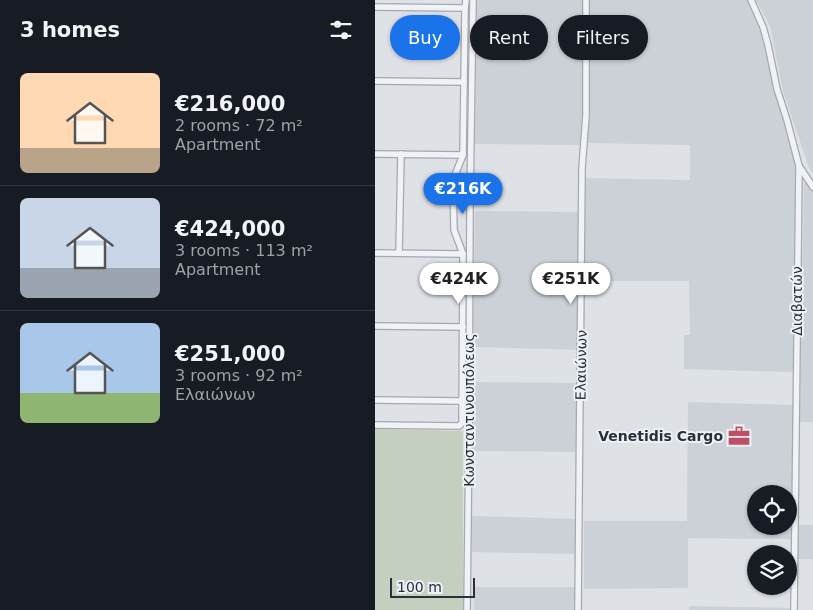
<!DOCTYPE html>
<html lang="en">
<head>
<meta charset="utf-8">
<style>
  body { margin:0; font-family:"DejaVu Sans",sans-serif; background:#242831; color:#f1f3f6; height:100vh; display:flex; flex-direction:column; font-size:19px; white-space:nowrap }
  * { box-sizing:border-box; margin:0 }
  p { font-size:16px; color:#9ea1a6 }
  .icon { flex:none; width:28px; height:28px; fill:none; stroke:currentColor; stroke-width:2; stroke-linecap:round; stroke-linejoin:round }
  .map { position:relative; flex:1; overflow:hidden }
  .panel { display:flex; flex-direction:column; background:#171b24; width:375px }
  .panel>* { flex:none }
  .top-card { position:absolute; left:15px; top:15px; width:348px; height:45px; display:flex; gap:10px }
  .tools { position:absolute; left:372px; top:485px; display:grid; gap:10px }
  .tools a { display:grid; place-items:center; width:50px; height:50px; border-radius:50%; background:#171b24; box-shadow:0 1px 4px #0004; font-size:25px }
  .scale { position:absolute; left:15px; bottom:12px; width:85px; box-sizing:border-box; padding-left:5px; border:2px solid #29303b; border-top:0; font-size:14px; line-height:18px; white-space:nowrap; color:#29303b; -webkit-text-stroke:4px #edf0f4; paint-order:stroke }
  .price { position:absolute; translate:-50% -42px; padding:0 11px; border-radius:18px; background:#fff; color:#222; font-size:16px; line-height:32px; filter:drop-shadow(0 1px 2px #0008) }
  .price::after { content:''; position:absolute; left:50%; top:30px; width:15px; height:11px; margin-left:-8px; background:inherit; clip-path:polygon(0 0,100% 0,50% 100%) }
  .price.active { background:#1a73e8; color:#fff }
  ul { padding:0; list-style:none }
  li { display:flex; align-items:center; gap:15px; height:125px; padding:0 20px }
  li+li { border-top:1px solid #363941 }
  li span { display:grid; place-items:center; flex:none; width:140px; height:100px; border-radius:8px; color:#555 }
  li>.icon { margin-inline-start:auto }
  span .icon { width:60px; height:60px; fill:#fffc; stroke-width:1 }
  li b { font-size:21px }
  h2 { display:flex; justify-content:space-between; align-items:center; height:60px; padding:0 20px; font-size:21px }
  .pill { padding:0 18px; border-radius:22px; background:#171b24; box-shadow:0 1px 4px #0004; font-size:18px; line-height:45px }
  .pill.active { background:#1a73e8; color:#fff }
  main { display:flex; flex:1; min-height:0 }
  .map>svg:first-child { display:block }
  .built { fill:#ccd1d7; fill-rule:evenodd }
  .green { fill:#c4cfc0 }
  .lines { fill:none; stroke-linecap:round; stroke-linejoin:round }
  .minor-casing { stroke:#a4a8af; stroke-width:8 }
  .minor { stroke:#f0f2f5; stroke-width:5.5 }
  .labels { text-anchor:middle; stroke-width:4; stroke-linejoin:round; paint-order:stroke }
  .street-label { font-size:14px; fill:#29303b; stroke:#edf0f4 }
  .poi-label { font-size:14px; font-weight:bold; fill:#29303b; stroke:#edf0f4; text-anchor:end }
</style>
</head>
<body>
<main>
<section class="panel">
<h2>3 homes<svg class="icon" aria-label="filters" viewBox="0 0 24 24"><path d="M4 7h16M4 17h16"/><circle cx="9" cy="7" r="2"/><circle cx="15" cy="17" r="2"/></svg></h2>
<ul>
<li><span style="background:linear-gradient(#ffd9b3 75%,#b9a48a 0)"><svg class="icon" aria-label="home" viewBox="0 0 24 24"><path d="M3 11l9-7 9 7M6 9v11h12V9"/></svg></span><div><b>€216,000</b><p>2 rooms · 72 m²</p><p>Apartment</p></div></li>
<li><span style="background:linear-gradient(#c9d6e8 70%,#9aa5b1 0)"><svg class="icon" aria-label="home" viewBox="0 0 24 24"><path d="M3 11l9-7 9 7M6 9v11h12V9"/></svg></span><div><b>€424,000</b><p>3 rooms · 113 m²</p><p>Apartment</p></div></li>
<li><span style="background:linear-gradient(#a9c7e8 70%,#8fb573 0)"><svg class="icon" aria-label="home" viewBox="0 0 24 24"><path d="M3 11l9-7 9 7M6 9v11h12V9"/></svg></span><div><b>€251,000</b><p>3 rooms · 92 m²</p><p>Ελαιώνων</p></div></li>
</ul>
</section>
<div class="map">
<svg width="438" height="610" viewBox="0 0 438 610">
  <rect width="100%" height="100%" fill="#dee1e6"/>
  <g class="built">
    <polygon points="102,0 209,0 209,111 207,145 100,144"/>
    <polygon points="213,0 374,0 383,18 413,127 422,164 419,372 309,369 309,335 315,335 314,281 210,281 210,178 315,180 315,145 212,143 215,77"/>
    <polygon points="381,0 438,0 438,174 433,165 408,91 395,26"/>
    <polygon points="429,182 435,185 438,190 438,422 425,422"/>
    <polygon points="100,211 205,212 204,350 98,347"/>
    <polygon points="98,382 204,383 204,452 98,451"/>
    <path d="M 313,402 L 419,405 L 418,539 L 313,538 L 313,588 L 209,589 L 209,521 L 312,521 ZM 381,494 L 414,494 L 414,526 L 381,526 Z"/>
    <polygon points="97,516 202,519 202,554 97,552"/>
    <rect x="423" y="525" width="15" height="34"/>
    <rect x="99" y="587" width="102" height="23"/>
    <polygon points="314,606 418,608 418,610 314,610"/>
  </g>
  <polygon class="green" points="0,429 88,431 88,610 0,610"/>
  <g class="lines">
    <g class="minor-casing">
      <g id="minor">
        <polyline points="376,0 388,27 393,45 402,89 412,120 424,166 419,610"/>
        <polyline points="0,7 90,8"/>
        <polyline points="0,81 89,82"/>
        <polyline points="0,154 88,155"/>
        <polyline points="424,166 438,187"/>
        <polyline points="78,201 95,201"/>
        <polyline points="0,253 88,254"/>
        <polyline points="24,253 26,154"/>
        <polyline points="0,326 88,327"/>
        <polyline points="0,400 87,401"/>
        <polyline points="0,425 84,426 87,423 88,254 79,230 78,185 80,175 88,155 90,8 91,0"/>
        <polyline points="92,610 94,430 95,201 98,0"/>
        <polyline points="203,610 207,168 211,115 211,0"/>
      </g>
    </g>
    <use href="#minor" class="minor"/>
  </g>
  <defs>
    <g id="office-bare" transform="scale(1.725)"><path d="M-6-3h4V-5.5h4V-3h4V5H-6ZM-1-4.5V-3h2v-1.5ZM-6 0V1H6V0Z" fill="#bf4f64" stroke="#edf0f4" stroke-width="2.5" paint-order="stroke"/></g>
  </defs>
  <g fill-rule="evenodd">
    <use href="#office-bare" x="364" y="436"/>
  </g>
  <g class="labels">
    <g class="street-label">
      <text transform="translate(422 301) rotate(-90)" y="5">Διαβατών</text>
      <text transform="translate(206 365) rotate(-89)" y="5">Ελαιώνων</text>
      <text transform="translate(94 410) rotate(-90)" y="5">Κωνσταντινουπόλεως</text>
    </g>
    <g class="poi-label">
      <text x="348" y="441">Venetidis Cargo</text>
    </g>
  </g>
</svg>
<div class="tools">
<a><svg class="icon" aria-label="locate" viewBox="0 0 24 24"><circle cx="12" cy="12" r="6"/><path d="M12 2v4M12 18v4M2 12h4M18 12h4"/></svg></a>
<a><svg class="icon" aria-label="layers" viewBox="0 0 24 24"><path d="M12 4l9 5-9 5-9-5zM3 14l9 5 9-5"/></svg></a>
</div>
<div class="scale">100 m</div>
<b class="price active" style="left:88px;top:215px">€216K</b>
<b class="price" style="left:84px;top:305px">€424K</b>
<b class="price" style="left:196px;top:305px">€251K</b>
<div class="top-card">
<a class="pill active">Buy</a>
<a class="pill">Rent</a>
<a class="pill">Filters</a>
</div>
</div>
</main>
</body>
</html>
